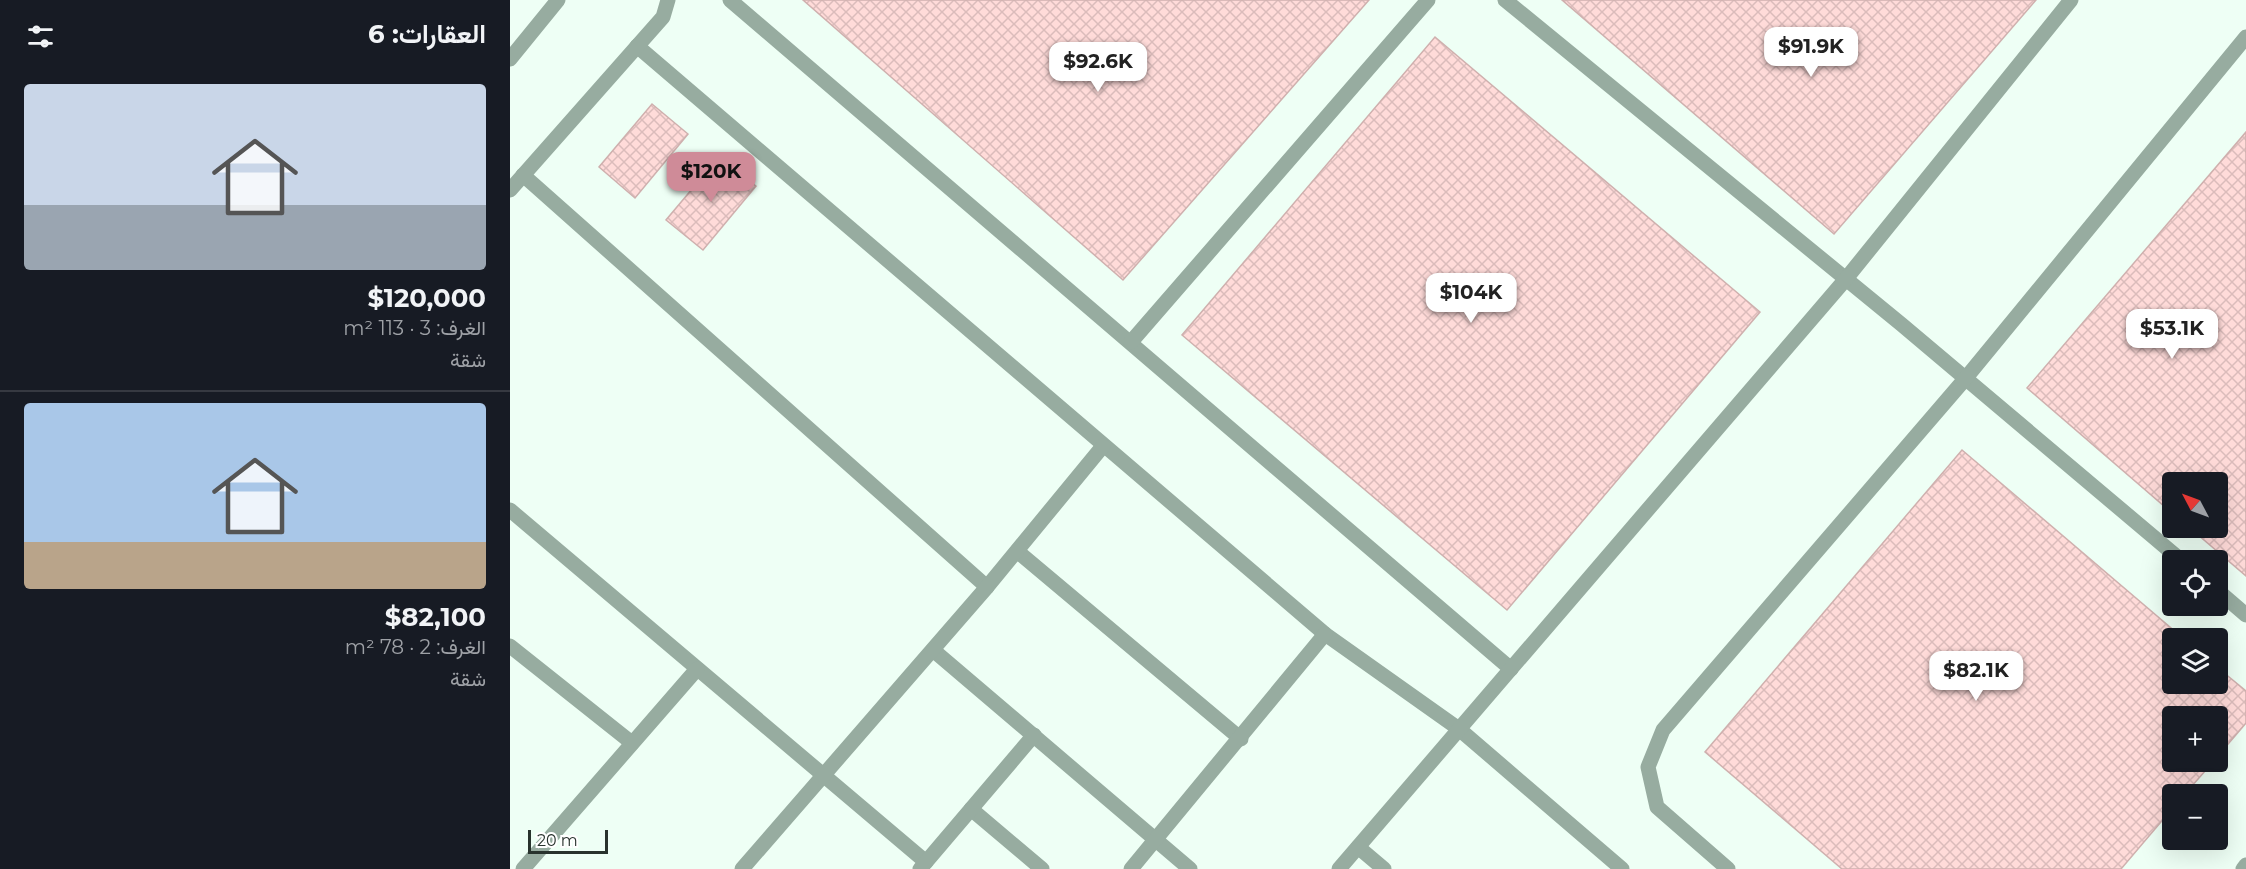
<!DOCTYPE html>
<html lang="ar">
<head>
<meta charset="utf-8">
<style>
  body { margin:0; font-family:Montserrat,Vazirmatn,sans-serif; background:#20242c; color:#f1f3f6; direction:rtl; height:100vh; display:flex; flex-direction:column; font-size:22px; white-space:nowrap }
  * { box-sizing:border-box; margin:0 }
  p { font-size:20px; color:#9ea1a6 }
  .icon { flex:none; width:33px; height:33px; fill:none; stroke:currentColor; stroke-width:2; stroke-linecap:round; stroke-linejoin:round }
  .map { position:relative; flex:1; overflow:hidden; direction:ltr }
  .panel { display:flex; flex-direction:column; background:#171b24; width:510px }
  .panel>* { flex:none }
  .needle { width:39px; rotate:311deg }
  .controls { position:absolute; left:1652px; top:472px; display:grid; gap:12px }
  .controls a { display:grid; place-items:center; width:66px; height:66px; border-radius:6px; background:#171b24; box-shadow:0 6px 24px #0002; font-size:30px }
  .scale { position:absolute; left:18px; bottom:15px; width:80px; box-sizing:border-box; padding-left:6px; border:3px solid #28332d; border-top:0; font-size:16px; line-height:21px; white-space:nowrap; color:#28332d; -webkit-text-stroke:4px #fff; paint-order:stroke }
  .price { position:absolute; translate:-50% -51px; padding:0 14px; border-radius:12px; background:#fff; color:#222; font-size:20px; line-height:39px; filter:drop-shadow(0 2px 3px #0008) }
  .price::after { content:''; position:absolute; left:50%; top:36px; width:18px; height:14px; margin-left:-9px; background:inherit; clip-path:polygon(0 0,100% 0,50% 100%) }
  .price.selected { background:#cf8b98; color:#111 }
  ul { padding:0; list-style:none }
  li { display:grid; align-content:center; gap:12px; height:318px; padding:0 24px }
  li+li { border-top:2px solid #363941 }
  li span { display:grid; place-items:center; height:186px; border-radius:6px; color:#555 }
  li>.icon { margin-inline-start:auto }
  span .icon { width:108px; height:108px; fill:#fffc; stroke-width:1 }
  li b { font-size:26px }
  h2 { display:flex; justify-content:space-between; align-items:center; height:72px; padding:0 24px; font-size:26px }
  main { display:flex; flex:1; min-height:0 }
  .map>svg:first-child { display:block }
  .building { fill:url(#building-cross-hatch); stroke:#cfb0ae; stroke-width:1.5 }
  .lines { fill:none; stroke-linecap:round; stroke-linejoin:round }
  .minor { stroke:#97aca0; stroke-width:15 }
</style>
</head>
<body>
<main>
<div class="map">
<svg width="1736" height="869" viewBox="0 0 1736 869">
  <defs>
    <pattern id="building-cross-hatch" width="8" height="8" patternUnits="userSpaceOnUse" patternTransform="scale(1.5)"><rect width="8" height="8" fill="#ffdbd9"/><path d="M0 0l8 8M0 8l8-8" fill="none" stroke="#dbbcbb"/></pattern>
  </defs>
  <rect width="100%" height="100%" fill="#eefff5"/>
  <g class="building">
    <polygon points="293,0 859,0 613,280"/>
    <polygon points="1052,0 1526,0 1324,234"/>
    <polygon points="925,37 1250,312 997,610 672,335"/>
    <polygon points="142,104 178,134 125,198 89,167"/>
    <polygon points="1736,132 1736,576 1680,528 1707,528 1707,483 1662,483 1662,513 1517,388"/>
    <polygon points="209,157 246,186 193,250 156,220"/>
    <polygon points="1452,450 1674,639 1662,639 1662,684 1707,684 1707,667 1736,691 1736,723 1707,757 1707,717 1662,717 1662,762 1703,762 1674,795 1662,795 1662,809 1611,869 1332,869 1195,752"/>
  </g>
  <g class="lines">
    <g class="minor">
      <polyline points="220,0 1001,669"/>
      <polyline points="995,0 1391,324 1672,561"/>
      <polyline points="127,46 815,634 949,729 1112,869"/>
      <polyline points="0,59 48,0"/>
      <polyline points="13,175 477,587"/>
      <polyline points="0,190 153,17 158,0"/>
      <polyline points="621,342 918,0"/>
      <polyline points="0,510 416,862"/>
      <polyline points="507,551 731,739"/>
      <polyline points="1707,590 1736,615"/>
      <polyline points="0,646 122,743"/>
      <polyline points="423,650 680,869"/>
      <polyline points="461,809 532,869"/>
      <polyline points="848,847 874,869"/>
      <polyline points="13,869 187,669"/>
      <polyline points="232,869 477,587 593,446"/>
      <polyline points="410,869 524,735"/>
      <polyline points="621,869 815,634"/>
      <polyline points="829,869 1335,280 1561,0"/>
      <polyline points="1218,869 1147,807 1138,767 1153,730 1455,379 1736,37"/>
      <polyline points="1733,869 1736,865"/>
    </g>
  </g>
</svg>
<div class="controls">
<a><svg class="needle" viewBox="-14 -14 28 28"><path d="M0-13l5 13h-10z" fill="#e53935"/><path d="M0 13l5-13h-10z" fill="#9ea1a6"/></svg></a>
<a><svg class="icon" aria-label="locate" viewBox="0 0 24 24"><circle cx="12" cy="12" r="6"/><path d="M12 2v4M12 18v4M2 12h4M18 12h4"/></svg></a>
<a><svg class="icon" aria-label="layers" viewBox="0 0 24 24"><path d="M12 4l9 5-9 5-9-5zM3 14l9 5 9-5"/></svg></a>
<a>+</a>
<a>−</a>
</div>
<div class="scale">20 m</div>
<b class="price" style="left:1301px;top:78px">$91.9K</b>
<b class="price" style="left:588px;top:93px">$92.6K</b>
<b class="price selected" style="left:201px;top:203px">$120K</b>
<b class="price" style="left:961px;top:324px">$104K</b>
<b class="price" style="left:1662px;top:360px">$53.1K</b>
<b class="price" style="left:1466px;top:702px">$82.1K</b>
</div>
<section class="panel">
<h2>العقارات: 6<svg class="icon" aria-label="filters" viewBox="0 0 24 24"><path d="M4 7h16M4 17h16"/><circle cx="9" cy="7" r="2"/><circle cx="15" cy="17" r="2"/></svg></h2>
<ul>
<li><span style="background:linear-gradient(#c9d6e8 65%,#9aa5b1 0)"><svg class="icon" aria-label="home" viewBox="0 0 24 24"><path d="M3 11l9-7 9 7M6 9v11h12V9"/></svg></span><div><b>$120,000</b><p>الغرف: 3 · 113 m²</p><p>شقة</p></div></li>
<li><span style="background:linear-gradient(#a9c7e8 75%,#b9a48a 0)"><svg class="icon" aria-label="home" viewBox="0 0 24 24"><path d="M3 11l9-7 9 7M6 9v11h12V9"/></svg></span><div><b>$82,100</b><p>الغرف: 2 · 78 m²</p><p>شقة</p></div></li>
</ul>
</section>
</main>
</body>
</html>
